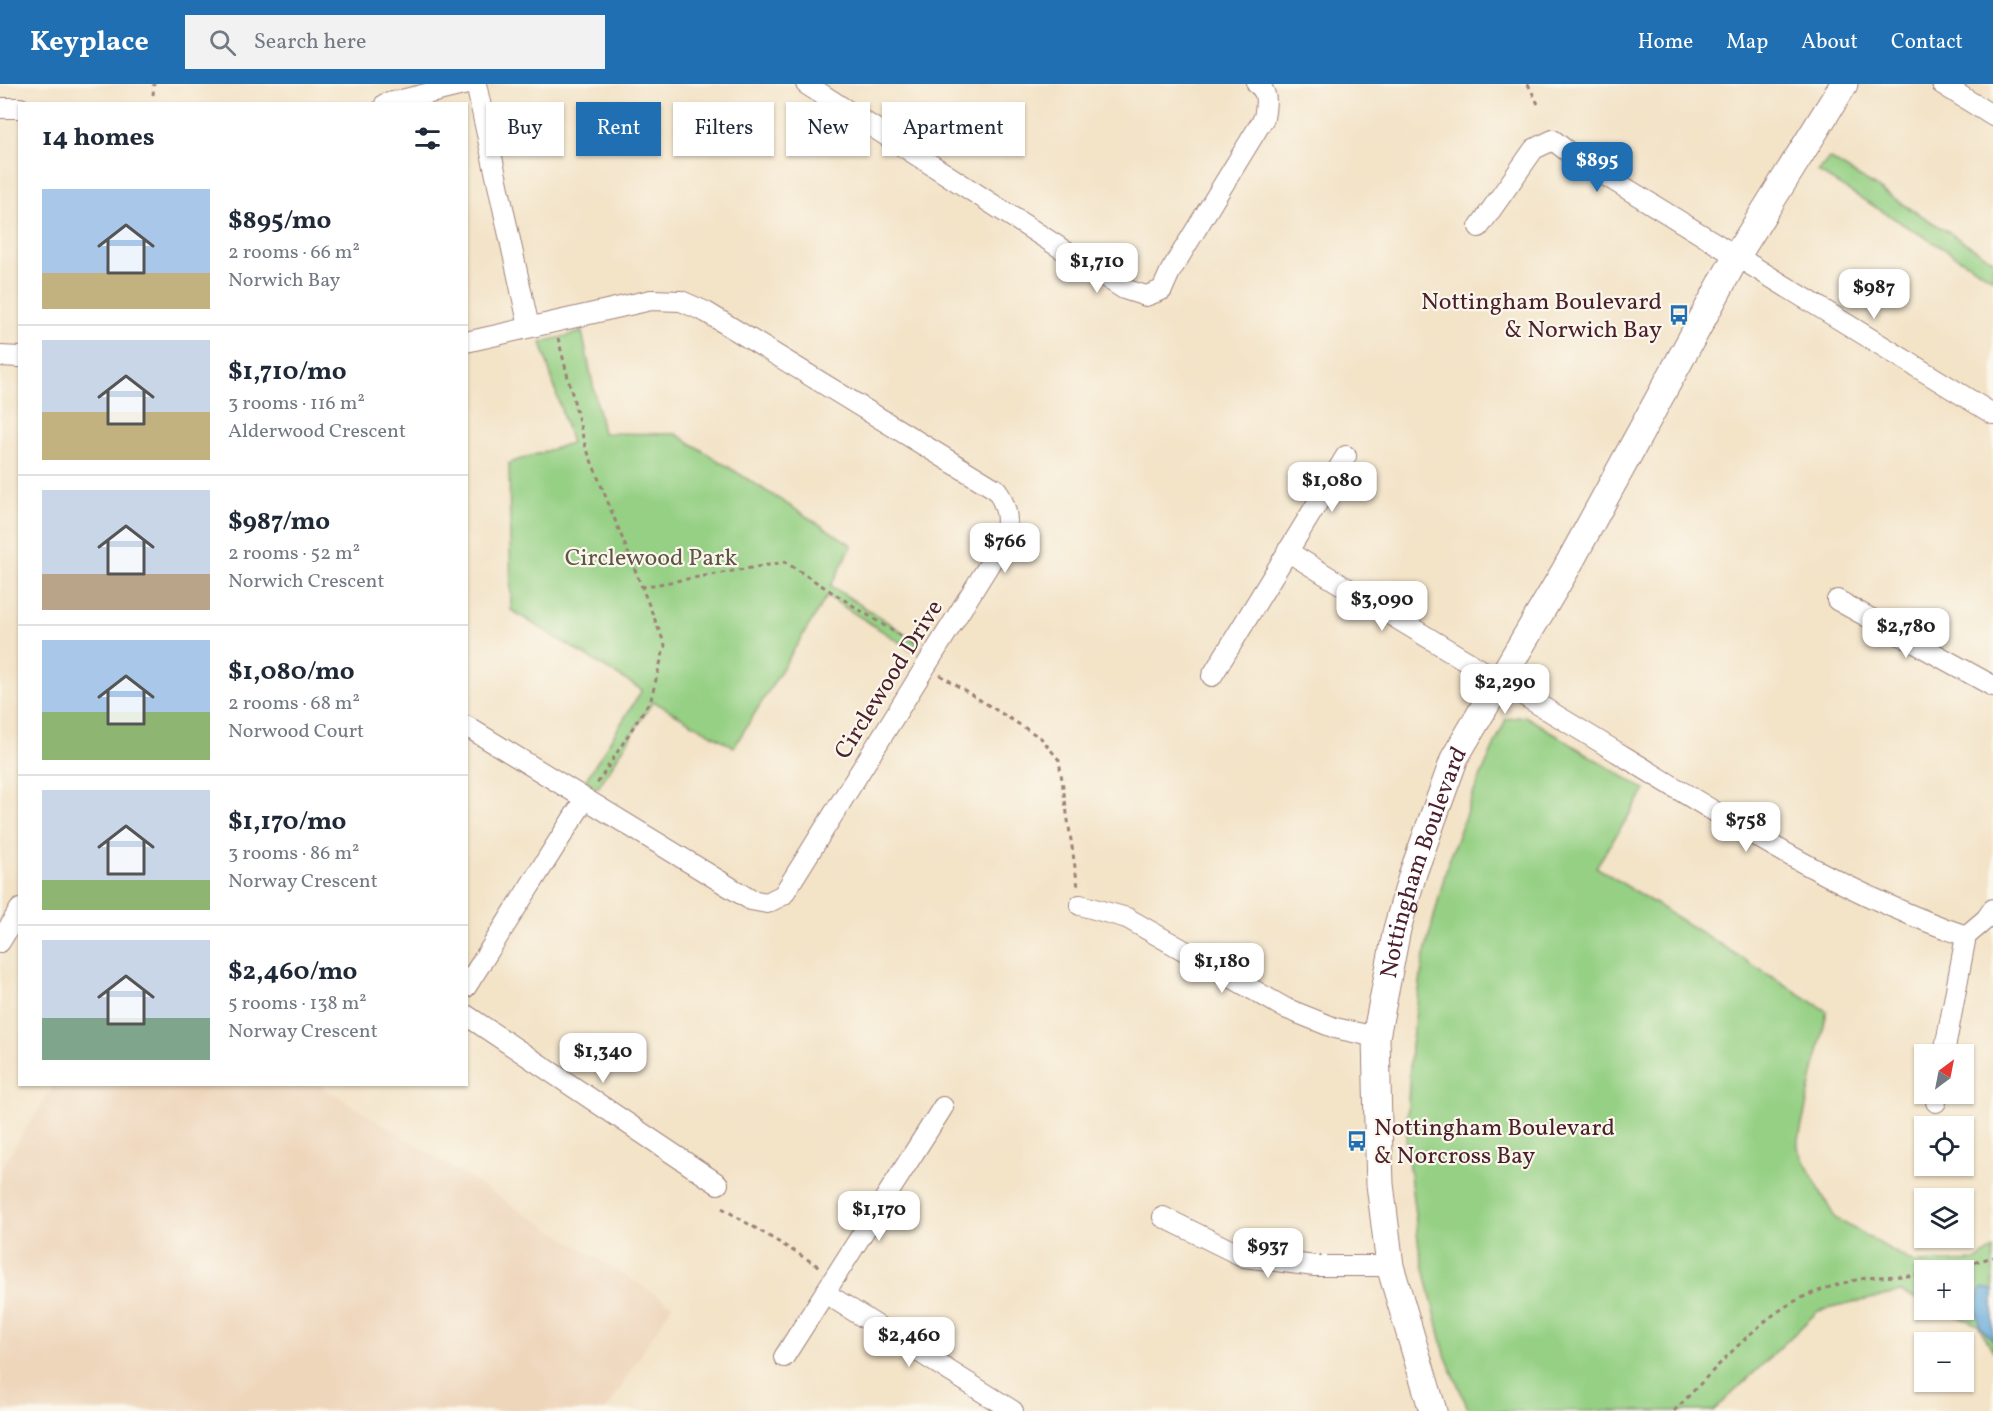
<!DOCTYPE html>
<html lang="en">
<head>
<meta charset="utf-8">
<style>
  body { margin:0; font-family:Vollkorn,serif; background:#f2f2f3; color:#1f2937; height:100vh; display:flex; flex-direction:column; font-size:22px; white-space:nowrap }
  * { box-sizing:border-box; margin:0 }
  p { font-size:20px; color:#747a83 }
  .icon { flex:none; width:33px; height:33px; fill:none; stroke:currentColor; stroke-width:2; stroke-linecap:round; stroke-linejoin:round }
  .map { position:relative; flex:1; overflow:hidden }
  .sheet { position:absolute; left:18px; top:18px; width:450px; height:984px; display:flex; flex-direction:column; background:#fff; border-radius:0px; box-shadow:0 2px 4px #0004 }
  .sheet>* { flex:none }
  .top-card { position:absolute; left:486px; top:18px; width:570px; height:54px; display:flex; gap:12px }
  .needle { width:39px; rotate:32deg }
  .fabs { position:absolute; left:1914px; top:960px; display:grid; gap:12px }
  .fabs a { display:grid; place-items:center; width:60px; height:60px; border-radius:0px; background:#fff; box-shadow:0 2px 4px #0004; font-size:30px }
  .price { position:absolute; translate:-50% -51px; padding:0 14px; border-radius:12px; background:#fff; color:#222; font-size:20px; line-height:39px; filter:drop-shadow(0 2px 3px #0008) }
  .price::after { content:''; position:absolute; left:50%; top:36px; width:18px; height:14px; margin-left:-9px; background:inherit; clip-path:polygon(0 0,100% 0,50% 100%) }
  .price.active { background:#1f6fb2; color:#fff }
  ul { padding:0; list-style:none }
  li { display:flex; align-items:center; gap:18px; height:150px; padding:0 24px }
  li+li { border-top:2px solid #e0e1e3 }
  li span { display:grid; place-items:center; flex:none; width:168px; height:120px; border-radius:0px; color:#555 }
  li>.icon { margin-inline-start:auto }
  span .icon { width:72px; height:72px; fill:#fffc; stroke-width:1 }
  li b { font-size:26px }
  h2 { display:flex; justify-content:space-between; align-items:center; height:72px; padding:0 24px; font-size:26px }
  .pill { padding:0 21px; border-radius:0px; background:#fff; box-shadow:0 2px 4px #0004; font-size:21px; line-height:54px }
  .pill.active { background:#1f6fb2; color:#fff }
  header { display:flex; align-items:center; gap:36px; box-sizing:border-box; height:84px; padding:0 30px; background:#1f6fb2; color:#fff }
  header strong { font-size:28px }
  nav { display:flex; gap:33px; margin-inline-start:auto; font-size:21px }
  .search { width:420px; height:54px; background:#f2f2f3; display:flex; align-items:center; gap:15px; box-sizing:border-box; padding:0 21px; border-radius:0px; color:#747a83; font-size:22px }
  .map>svg:first-child { display:block }
  .built { fill:#eed6bb }
  .green { fill:#95d084; stroke:#707858; stroke-width:1.5 }
  .water { fill:#62a9d9; stroke:#566482; stroke-width:1.5 }
  .lines { fill:none; stroke-linecap:round; stroke-linejoin:round }
  .street-casing { stroke:#9e8179; stroke-width:22 }
  .secondary-casing { stroke:#9e8179; stroke-width:29 }
  .path { stroke:#9e8179; stroke-width:3; stroke-dasharray:4.5 4.5; stroke-linecap:butt }
  .street { stroke:#fff; stroke-width:20 }
  .secondary { stroke:#fff; stroke-width:27 }
  .labels { text-anchor:middle; stroke-width:4.5; stroke-linejoin:round; paint-order:stroke }
  .poi-label { font-size:24px; fill:#4a1f2b; stroke:#fbf7ec; text-anchor:end }
  .park-label { font-size:24px; fill:#605446; stroke:#fbf7ec }
  .street-label { font-size:24px; fill:#4a1f2b; stroke:#fbf7ec }
</style>
</head>
<body>
<header>
<strong>Keyplace</strong>
<div class="search"><svg class="icon" aria-label="search" viewBox="0 0 24 24"><circle cx="10" cy="10" r="6"/><path d="M15 15l6 6"/></svg>Search here</div>
<nav><a>Home</a><a>Map</a><a>About</a><a>Contact</a></nav>
</header>
<div class="map">
<svg width="1993" height="1327" viewBox="0 0 1993 1327">
  <rect width="100%" height="100%" fill="#fbf7ec"/>
  <filter id="ink" filterUnits="userSpaceOnUse"><feTurbulence type="fractalNoise" baseFrequency=".0167" numOctaves="2"/><feDisplacementMap in="SourceGraphic" scale="12" xChannelSelector="R" yChannelSelector="G"/><feConvolveMatrix kernelMatrix="1 2 1 2 8 2 1 2 1" color-interpolation-filters="sRGB"/></filter>
  <filter id="wash" filterUnits="userSpaceOnUse"><feTurbulence type="fractalNoise" baseFrequency=".008" numOctaves="4" result="noise"/><feDisplacementMap in="SourceGraphic" scale="24" xChannelSelector="R" yChannelSelector="G"/><feGaussianBlur stdDeviation="1.35" result="paint"/><feColorMatrix in="noise" values="0 0 0 0 0 0 0 0 0 0 0 0 0 0 0 0 0 1.4 0 .05"/><feComposite in="paint" operator="in"/></filter>
  <g filter="url(#wash)">
    <rect width="100%" height="100%" fill="#f3e3c7"/>
    <polygon class="built" points="55,1000 320,1001 672,1221 606,1327 0,1327 0,1086"/>
    <g class="green">
      <polygon points="1829,74 1993,176 1993,195 1818,88"/>
      <polygon points="582,248 603,349 676,350 852,461 831,502 920,559 915,568 827,512 734,663 653,617 598,704 585,697 642,606 511,526 509,379 571,359 541,258"/>
      <polygon points="1525,632 1645,706 1596,783 1827,927 1797,1064 1835,1134 1914,1179 1976,1177 1993,1165 1993,1267 1978,1241 1942,1226 1964,1226 1964,1186 1924,1186 1924,1218 1901,1208 1818,1227 1714,1327 1469,1327 1445,1271 1419,1164 1406,1058 1411,961 1424,872 1447,782 1473,710 1506,635"/>
    </g>
    <polygon class="water" points="1983,1204 1993,1206 1993,1256 1980,1243 1975,1217"/>
  </g>
  <g filter="url(#ink)">
    <g class="lines">
      <g class="street-casing">
        <g id="street">
          <polyline points="476,0 529,243"/>
          <path d="M 806,0 L 1124,205 L 1146,212 L 1162,206 L 1170,188 L 1264,34 C 1266,21 1269,8 1257,0"/>
          <polyline points="1942,0 1993,32"/>
          <polyline points="385,20 467,0"/>
          <polyline points="0,24 20,24"/>
          <polyline points="1479,143 1534,65 1553,56 1572,71 1993,330"/>
          <path d="M 466,258 L 651,216 L 681,217 L 706,228 L 997,406 C 1008,425 1010,439 1002,460 L 783,811 L 767,819 L 751,816 L 466,642"/>
          <polyline points="0,272 20,273"/>
          <path d="M 1287,467 C 1399,537 1512,604 1625,673 C 1735,740 1843,810 1966,852 L 1986,835 L 1993,825"/>
          <polyline points="1837,516 1993,602"/>
          <polyline points="1212,592 1346,372"/>
          <polyline points="1080,821 1127,834 1285,924 1335,944 1376,953"/>
          <polyline points="0,858 20,825"/>
          <polyline points="466,903 585,715"/>
          <polyline points="466,931 718,1100"/>
          <polyline points="1944,970 1966,852"/>
          <polyline points="1936,1018 1937,1010"/>
          <polyline points="1163,1133 1244,1173 1315,1182 1390,1182"/>
          <polyline points="825,1209 1013,1327"/>
          <polyline points="784,1273 943,1023"/>
        </g>
      </g>
      <g class="secondary-casing">
        <g id="secondary">
          <path id="s1" d="M 1433,1327 L 1390,1182 L 1380,1100 L 1378,1040 L 1376,953 L 1397,845 L 1413,789 L 1455,673 L 1566,485 L 1736,173 L 1844,0"/>
        </g>
      </g>
      <g class="path">
        <polyline points="1528,0 1538,20"/>
        <polyline points="153,11 154,0"/>
        <polyline points="558,254 585,361 665,561 651,615 597,700"/>
        <polyline points="641,503 785,478 916,562"/>
        <polyline points="940,591 1041,654 1059,676 1078,803"/>
        <polyline points="722,1124 820,1183"/>
        <polyline points="1949,1186 1993,1173"/>
        <path d="M 1674,1327 C 1705,1296 1751,1243 1788,1221 C 1809,1209 1833,1201 1856,1196 C 1879,1191 1902,1193 1924,1191"/>
      </g>
      <use href="#street" class="street"/>
      <use href="#secondary" class="secondary"/>
    </g>
  </g>
  <defs>
    <g id="bus-bare" transform="scale(1.62)"><path d="M-5-6H5V4H4V6H2V4H-2V6H-4V4H-5ZM-3.5-4V0h7V-4ZM-3.5 1.2v1.5H-2V1.2ZM2 1.2v1.5H3.5V1.2Z" fill="#1f6fb2" stroke="#fbf7ec" stroke-width="2.5" paint-order="stroke"/></g>
  </defs>
  <g fill-rule="evenodd">
    <use href="#bus-bare" x="1679" y="231"/>
    <use href="#bus-bare" x="1357" y="1057"/>
  </g>
  <g class="labels">
    <g class="poi-label">
      <text x="1662" y="225">Nottingham Boulevard<tspan x="1662" dy="28">&amp; Norwich Bay</tspan></text>
      <text x="1374" y="1051" text-anchor="start">Nottingham Boulevard<tspan x="1374" dy="28">&amp; Norcross Bay</tspan></text>
    </g>
    <g class="park-label">
      <text x="651" y="481">Circlewood Park</text>
    </g>
    <g class="street-label">
      <text transform="translate(888 595) rotate(-58)" y="8">Circlewood Drive</text>
      <text dy="8" stroke="none"><textPath href="#s1" startOffset="562">Nottingham Boulevard</textPath></text>
    </g>
  </g>
</svg>
<div class="fabs">
<a><svg class="needle" viewBox="-14 -14 28 28"><path d="M0-13l5 13h-10z" fill="#e53935"/><path d="M0 13l5-13h-10z" fill="#747a83"/></svg></a>
<a><svg class="icon" aria-label="locate" viewBox="0 0 24 24"><circle cx="12" cy="12" r="6"/><path d="M12 2v4M12 18v4M2 12h4M18 12h4"/></svg></a>
<a><svg class="icon" aria-label="layers" viewBox="0 0 24 24"><path d="M12 4l9 5-9 5-9-5zM3 14l9 5 9-5"/></svg></a>
<a>+</a>
<a>−</a>
</div>
<b class="price active" style="left:1597px;top:109px">$895</b>
<b class="price" style="left:1097px;top:210px">$1,710</b>
<b class="price" style="left:1874px;top:236px">$987</b>
<b class="price" style="left:1332px;top:429px">$1,080</b>
<b class="price" style="left:1005px;top:490px">$766</b>
<b class="price" style="left:1382px;top:548px">$3,090</b>
<b class="price" style="left:1906px;top:575px">$2,780</b>
<b class="price" style="left:1505px;top:631px">$2,290</b>
<b class="price" style="left:1746px;top:769px">$758</b>
<b class="price" style="left:1222px;top:910px">$1,180</b>
<b class="price" style="left:603px;top:1000px">$1,340</b>
<b class="price" style="left:879px;top:1158px">$1,170</b>
<b class="price" style="left:1268px;top:1195px">$937</b>
<b class="price" style="left:909px;top:1284px">$2,460</b>
<div class="top-card">
<a class="pill">Buy</a>
<a class="pill active">Rent</a>
<a class="pill">Filters</a>
<a class="pill">New</a>
<a class="pill">Apartment</a>
</div>
<section class="sheet">
<h2>14 homes<svg class="icon" aria-label="filters" viewBox="0 0 24 24"><path d="M4 7h16M4 17h16"/><circle cx="9" cy="7" r="2"/><circle cx="15" cy="17" r="2"/></svg></h2>
<ul>
<li><span style="background:linear-gradient(#a9c7e8 70%,#c2b280 0)"><svg class="icon" aria-label="home" viewBox="0 0 24 24"><path d="M3 11l9-7 9 7M6 9v11h12V9"/></svg></span><div><b>$895/mo</b><p>2 rooms · 66 m²</p><p>Norwich Bay</p></div></li>
<li><span style="background:linear-gradient(#c9d6e8 60%,#c2b280 0)"><svg class="icon" aria-label="home" viewBox="0 0 24 24"><path d="M3 11l9-7 9 7M6 9v11h12V9"/></svg></span><div><b>$1,710/mo</b><p>3 rooms · 116 m²</p><p>Alderwood Crescent</p></div></li>
<li><span style="background:linear-gradient(#c9d6e8 70%,#b9a48a 0)"><svg class="icon" aria-label="home" viewBox="0 0 24 24"><path d="M3 11l9-7 9 7M6 9v11h12V9"/></svg></span><div><b>$987/mo</b><p>2 rooms · 52 m²</p><p>Norwich Crescent</p></div></li>
<li><span style="background:linear-gradient(#a9c7e8 60%,#8fb573 0)"><svg class="icon" aria-label="home" viewBox="0 0 24 24"><path d="M3 11l9-7 9 7M6 9v11h12V9"/></svg></span><div><b>$1,080/mo</b><p>2 rooms · 68 m²</p><p>Norwood Court</p></div></li>
<li><span style="background:linear-gradient(#c9d6e8 75%,#8fb573 0)"><svg class="icon" aria-label="home" viewBox="0 0 24 24"><path d="M3 11l9-7 9 7M6 9v11h12V9"/></svg></span><div><b>$1,170/mo</b><p>3 rooms · 86 m²</p><p>Norway Crescent</p></div></li>
<li><span style="background:linear-gradient(#c9d6e8 65%,#7fa58c 0)"><svg class="icon" aria-label="home" viewBox="0 0 24 24"><path d="M3 11l9-7 9 7M6 9v11h12V9"/></svg></span><div><b>$2,460/mo</b><p>5 rooms · 138 m²</p><p>Norway Crescent</p></div></li>
</ul>
</section>
</div>
</body>
</html>
